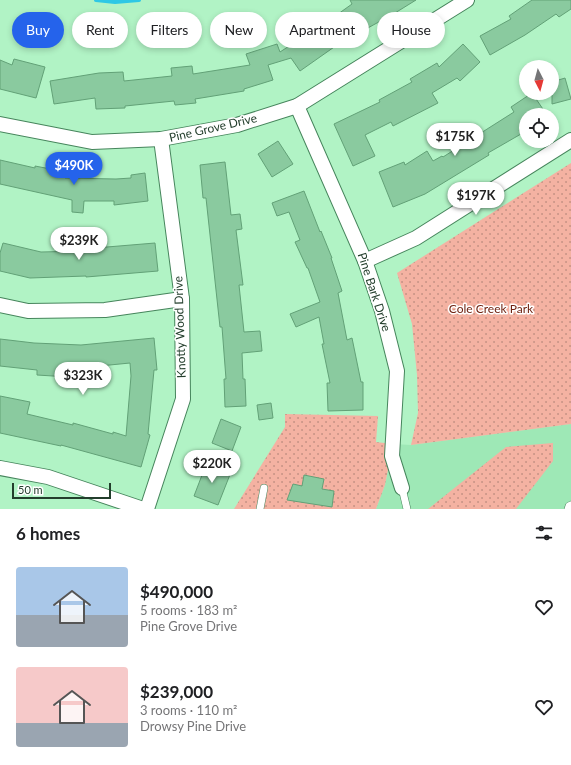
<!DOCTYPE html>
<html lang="en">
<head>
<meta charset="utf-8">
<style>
  body { margin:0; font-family:Lato,sans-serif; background:#f2f2f2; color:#202124; height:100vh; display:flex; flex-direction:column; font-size:15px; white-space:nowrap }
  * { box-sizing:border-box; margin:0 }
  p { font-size:13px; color:#757577 }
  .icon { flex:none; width:22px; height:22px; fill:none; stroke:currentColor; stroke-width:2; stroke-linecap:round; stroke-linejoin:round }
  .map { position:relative; height:509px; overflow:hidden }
  .sheet { display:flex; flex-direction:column; background:#fff; flex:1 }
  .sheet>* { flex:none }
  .guide { position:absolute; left:12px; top:12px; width:547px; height:36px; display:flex; gap:8px }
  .needle { width:26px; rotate:174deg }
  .buttons { position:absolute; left:519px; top:60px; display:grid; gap:8px }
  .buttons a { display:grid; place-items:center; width:40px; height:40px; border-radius:50%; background:#fff; box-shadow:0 2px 6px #0003; font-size:20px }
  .scale { position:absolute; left:12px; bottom:10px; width:99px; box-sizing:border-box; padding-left:4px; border:2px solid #233e2c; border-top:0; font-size:11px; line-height:14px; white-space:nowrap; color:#233e2c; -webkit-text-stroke:3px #fff; paint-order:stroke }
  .price { position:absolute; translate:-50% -34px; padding:0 9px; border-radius:14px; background:#fff; color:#222; font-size:13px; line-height:26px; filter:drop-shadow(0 1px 2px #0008) }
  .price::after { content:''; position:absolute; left:50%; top:24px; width:12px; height:9px; margin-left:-6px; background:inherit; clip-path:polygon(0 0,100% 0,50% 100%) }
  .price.on { background:#2563eb; color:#fff }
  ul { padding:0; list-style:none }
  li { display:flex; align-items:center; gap:12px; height:100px; padding:0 16px }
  li span { display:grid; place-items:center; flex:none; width:112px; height:80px; border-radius:4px; color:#555 }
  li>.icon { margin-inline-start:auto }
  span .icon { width:48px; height:48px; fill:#fffc; stroke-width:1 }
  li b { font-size:17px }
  h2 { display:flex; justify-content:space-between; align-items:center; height:48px; padding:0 16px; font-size:17px }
  .chip { padding:0 14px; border-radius:18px; background:#fff; box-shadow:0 2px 6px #0003; font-size:14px; line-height:36px }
  .chip.on { background:#2563eb; color:#fff }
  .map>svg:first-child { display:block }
  .built { fill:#9ee8b6 }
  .park { fill:url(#park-dots) }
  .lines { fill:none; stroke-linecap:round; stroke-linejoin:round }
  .stream { stroke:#2ec8e5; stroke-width:4 }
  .building { fill:#8aca9f; stroke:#62a177 }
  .lane-casing { stroke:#46855c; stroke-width:8 }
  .street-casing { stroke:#46855c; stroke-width:16 }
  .lane { stroke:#fff; stroke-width:7 }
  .street { stroke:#fff; stroke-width:14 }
  .labels { text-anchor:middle; stroke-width:3; stroke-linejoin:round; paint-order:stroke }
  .street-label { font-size:12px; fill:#233e2c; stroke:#fff }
  .park-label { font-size:12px; fill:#702311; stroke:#fff }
</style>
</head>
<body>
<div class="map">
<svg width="571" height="509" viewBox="0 0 571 509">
  <defs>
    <pattern id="park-dots" width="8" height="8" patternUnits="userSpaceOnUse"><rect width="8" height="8" fill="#f4b2a2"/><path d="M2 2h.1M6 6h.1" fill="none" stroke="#c59284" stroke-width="1.8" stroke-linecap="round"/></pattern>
  </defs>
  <rect width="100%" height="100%" fill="#b1f3c5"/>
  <polygon class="built" points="571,424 571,509 376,509 385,485 393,444 411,445"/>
  <g class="park">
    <polygon points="571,163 571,424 411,445 418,413 417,375 412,324 397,273"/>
    <polygon points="285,414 378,416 376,442 393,444 385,485 376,509 234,509 285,427"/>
    <polygon points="553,443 553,461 516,509 428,509 506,447"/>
  </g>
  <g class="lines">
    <polyline class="stream" points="96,0 115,2 139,0"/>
  </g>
  <g class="building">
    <polygon points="350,0 416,0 395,13 366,29 364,26 300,71 291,58 268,65 273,80 244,89 244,91 195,99 196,103 175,105 174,101 125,106 125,108 96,109 95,98 54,104 50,81 99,73 123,72 124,81 172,76 171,68 192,66 193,74 250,65 246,54 277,44 280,52 312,31 313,32 352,4"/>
    <polygon points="532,0 571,0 571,9 559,17 556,14 525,35 490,55 480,36 511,19 509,16"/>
    <polygon points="463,44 480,62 460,81 457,78 432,93 438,103 393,126 391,122 365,135 375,156 353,166 334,124 380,102 379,100 412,82 410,79 437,63 439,67"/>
    <polygon points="14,59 45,67 36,98 0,89 0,60 12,65"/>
    <polygon points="565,78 571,99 552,104 552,82"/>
    <polygon points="532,93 547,115 526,115 526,130 524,127 519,130 521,134 488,153 489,155 425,194 393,207 379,172 404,162 405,165 427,151 433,161 442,156 443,157 514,112 511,107"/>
    <polygon points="278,141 293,164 272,177 258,154"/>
    <polygon points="0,160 35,168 35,166 66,172 65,178 116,179 131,178 131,175 145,173 148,201 114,205 114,201 84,201 83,213 72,212 72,200 0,184"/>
    <polygon points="225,162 231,215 240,214 242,229 236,230 243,285 239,285 244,332 260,331 262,351 242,353 243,379 245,379 246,406 225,407 224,379 226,379 222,327 220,327 206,198 203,198 200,165"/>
    <polygon points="304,191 320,232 321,231 332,258 331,258 342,291 338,293 347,340 352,338 361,382 363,382 363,410 328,411 327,383 330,383 322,344 324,344 319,317 296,327 290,314 320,302 308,268 307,268 295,242 300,240 289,212 277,216 272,203"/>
    <polygon points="3,243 41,252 83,251 83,249 155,243 158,271 86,277 86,276 30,278 0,271 0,253"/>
    <polygon points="154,338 157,370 154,370 148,434 150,435 141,467 61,445 61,446 0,433 0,396 30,402 27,414 73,425 73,423 113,434 113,432 126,436 131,376 130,363 69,369 69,377 37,375 37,370 0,366 0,339 34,343 81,345"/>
    <polygon points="271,403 273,418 259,420 257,405"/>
    <polygon points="221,419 241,427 232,451 212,443"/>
    <polygon points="207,462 231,472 218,505 194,496"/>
    <polygon points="304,475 324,479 322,489 334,491 332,507 287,500 293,484 302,486"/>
  </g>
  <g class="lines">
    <g class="lane-casing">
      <g id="lane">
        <polyline points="402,488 407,509"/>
        <polyline points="260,509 264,488"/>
        <polyline points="568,509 569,506 571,505"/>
      </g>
    </g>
    <g class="street-casing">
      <g id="street">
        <polyline points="297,106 365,261 382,311 397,371 392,456 402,488"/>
        <polyline points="0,124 92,142 161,139 237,125 297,106 467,0"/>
        <polyline points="365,261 416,238 571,140"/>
        <polyline points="0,305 28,311 105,310 182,299"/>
        <polyline points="0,468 48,477 143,509"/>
        <polyline points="147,509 183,399 182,299 161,139"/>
      </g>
    </g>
    <use href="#lane" class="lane"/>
    <use href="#street" class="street"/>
  </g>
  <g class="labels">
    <g class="street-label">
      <text transform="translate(213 128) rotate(-13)" y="4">Pine Grove Drive</text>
      <text transform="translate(374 292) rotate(72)" y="4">Pine Bark Drive</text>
      <text transform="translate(180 327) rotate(-92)" y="4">Knotty Wood Drive</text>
    </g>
    <g class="park-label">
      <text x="491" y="313">Cole Creek Park</text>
    </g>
  </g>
</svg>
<div class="buttons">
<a><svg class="needle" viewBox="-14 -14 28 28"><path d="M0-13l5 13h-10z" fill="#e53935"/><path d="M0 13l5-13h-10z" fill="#757577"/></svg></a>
<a><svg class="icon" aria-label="locate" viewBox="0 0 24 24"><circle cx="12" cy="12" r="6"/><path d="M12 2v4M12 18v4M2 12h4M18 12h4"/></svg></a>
</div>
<div class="scale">50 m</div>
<b class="price" style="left:455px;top:157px">$175K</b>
<b class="price on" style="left:74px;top:186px">$490K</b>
<b class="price" style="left:476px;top:216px">$197K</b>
<b class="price" style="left:79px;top:261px">$239K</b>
<b class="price" style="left:83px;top:396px">$323K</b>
<b class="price" style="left:212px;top:484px">$220K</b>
<div class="guide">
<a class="chip on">Buy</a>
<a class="chip">Rent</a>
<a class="chip">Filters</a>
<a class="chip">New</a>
<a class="chip">Apartment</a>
<a class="chip">House</a>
</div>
</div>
<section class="sheet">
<h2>6 homes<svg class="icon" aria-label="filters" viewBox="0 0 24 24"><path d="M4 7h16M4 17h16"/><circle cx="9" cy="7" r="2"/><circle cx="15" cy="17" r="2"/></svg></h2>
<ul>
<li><span style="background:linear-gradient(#a9c7e8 60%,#9aa5b1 0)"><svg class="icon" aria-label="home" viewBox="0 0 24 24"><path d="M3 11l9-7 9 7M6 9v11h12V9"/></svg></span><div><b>$490,000</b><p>5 rooms · 183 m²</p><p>Pine Grove Drive</p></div><svg class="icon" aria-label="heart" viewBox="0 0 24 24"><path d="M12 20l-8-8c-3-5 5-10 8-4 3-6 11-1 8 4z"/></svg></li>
<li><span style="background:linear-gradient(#f6c9c9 70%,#9aa5b1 0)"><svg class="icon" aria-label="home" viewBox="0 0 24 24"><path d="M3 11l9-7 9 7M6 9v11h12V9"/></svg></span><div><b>$239,000</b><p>3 rooms · 110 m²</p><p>Drowsy Pine Drive</p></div><svg class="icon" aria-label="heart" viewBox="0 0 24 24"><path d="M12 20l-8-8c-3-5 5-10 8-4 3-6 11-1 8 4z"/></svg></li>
</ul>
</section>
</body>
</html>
